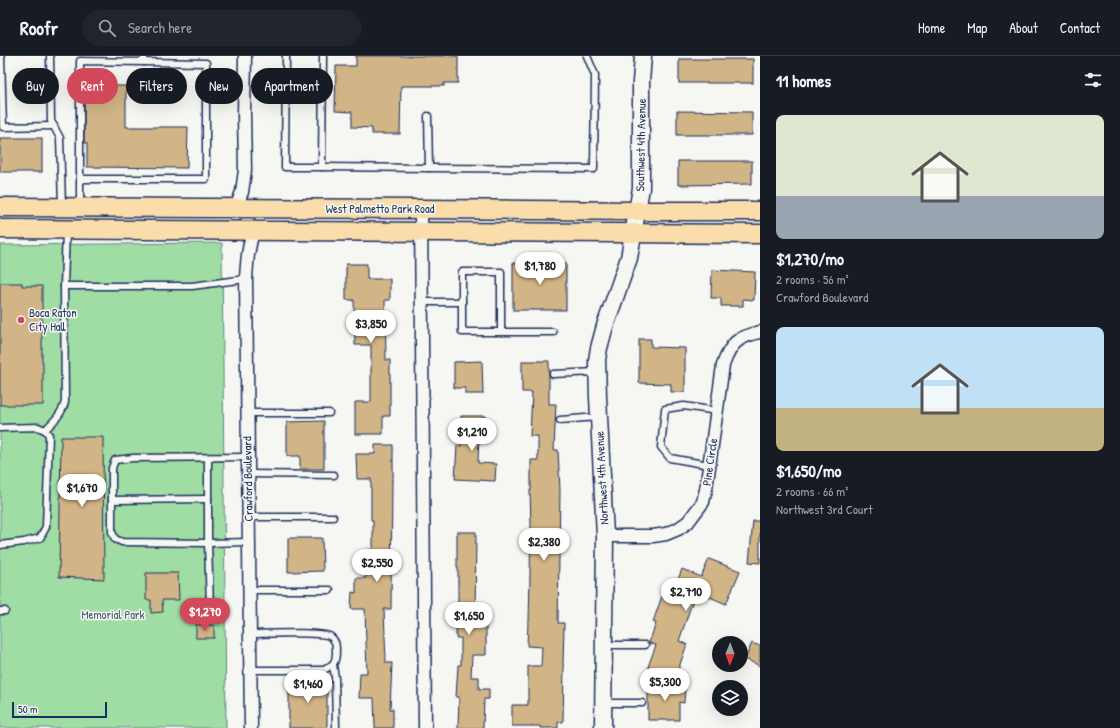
<!DOCTYPE html>
<html lang="en">
<head>
<meta charset="utf-8">
<style>
  body { margin:0; font-family:"Patrick Hand",sans-serif; background:#20242c; color:#f1f3f6; height:100vh; display:flex; flex-direction:column; font-size:15px; white-space:nowrap }
  * { box-sizing:border-box; margin:0 }
  p { font-size:13px; color:#9ea1a6 }
  .icon { flex:none; width:22px; height:22px; fill:none; stroke:currentColor; stroke-width:2; stroke-linecap:round; stroke-linejoin:round }
  .map { position:relative; flex:1; overflow:hidden }
  .side { display:flex; flex-direction:column; background:#171b24; width:360px }
  .side>* { flex:none }
  .guide { position:absolute; left:12px; top:12px; width:380px; height:36px; display:flex; gap:8px }
  .needle { width:26px; rotate:181deg }
  .tools { position:absolute; left:712px; top:580px; display:grid; gap:8px }
  .tools a { display:grid; place-items:center; width:36px; height:36px; border-radius:50%; background:#171b24; box-shadow:0 4px 16px #0002; font-size:20px }
  .scale { position:absolute; left:12px; bottom:10px; width:95px; box-sizing:border-box; padding-left:4px; border:2px solid #1b2f5e; border-top:0; font-size:11px; line-height:14px; white-space:nowrap; color:#1b2f5e; -webkit-text-stroke:3px #f6f6f2; paint-order:stroke }
  .price { position:absolute; translate:-50% -34px; padding:0 9px; border-radius:14px; background:#fff; color:#222; font-size:13px; line-height:26px; filter:drop-shadow(0 1px 2px #0008) }
  .price::after { content:''; position:absolute; left:50%; top:24px; width:12px; height:9px; margin-left:-6px; background:inherit; clip-path:polygon(0 0,100% 0,50% 100%) }
  .price.active { background:#d1495b; color:#fff }
  ul { padding:0; list-style:none }
  li { display:grid; align-content:center; gap:8px; height:212px; padding:0 16px }
  li span { display:grid; place-items:center; height:124px; border-radius:8px; color:#555 }
  li>.icon { margin-inline-start:auto }
  span .icon { width:72px; height:72px; fill:#fffc; stroke-width:1 }
  li b { font-size:17px }
  h2 { display:flex; justify-content:space-between; align-items:center; height:48px; padding:0 16px; font-size:17px }
  .tag { padding:0 14px; border-radius:18px; background:#171b24; box-shadow:0 4px 16px #0002; font-size:14px; line-height:36px }
  .tag.active { background:#d1495b; color:#fff }
  header { display:flex; align-items:center; gap:24px; box-sizing:border-box; height:56px; padding:0 20px; background:#171b24; border-bottom:1px solid #363941 }
  header strong { font-size:19px }
  nav { display:flex; gap:22px; margin-inline-start:auto; font-size:14px }
  .search { width:280px; height:36px; background:#20242c; display:flex; align-items:center; gap:10px; box-sizing:border-box; padding:0 14px; border-radius:22px; color:#9ea1a6; font-size:15px }
  main { display:flex; flex:1; min-height:0 }
  .map>svg:first-child { display:block }
  .green { fill:#9fdda4; stroke:#5d8681 }
  .building { fill:#d2b586; stroke:#1b2f5e }
  .lines { fill:none; stroke-linecap:round; stroke-linejoin:round }
  .lane-casing { stroke:#1b2f5e; stroke-width:9 }
  .street-casing { stroke:#1b2f5e; stroke-width:15 }
  .secondary-casing { stroke:#1b2f5e; stroke-width:19 }
  .primary-casing { stroke:#1b2f5e; stroke-width:21 }
  .lane { stroke:#f6f6f2; stroke-width:6 }
  .street { stroke:#f6f6f2; stroke-width:12 }
  .secondary { stroke:#f6f6f2; stroke-width:16 }
  .primary { stroke:#faddab; stroke-width:18 }
  .poi-dot { fill:#d1495b; stroke:#f6f6f2; stroke-width:1.5 }
  .labels { text-anchor:middle; stroke-width:3; stroke-linejoin:round; paint-order:stroke }
  .street-label { font-size:12px; fill:#1b2f5e; stroke:#f6f6f2 }
  .poi-label { font-size:12px; fill:#1b2f5e; stroke:#f6f6f2; text-anchor:start }
  .park-label { font-size:12px; fill:#3c5a70; stroke:#f6f6f2 }
</style>
</head>
<body>
<header>
<strong>Roofr</strong>
<div class="search"><svg class="icon" aria-label="search" viewBox="0 0 24 24"><circle cx="10" cy="10" r="6"/><path d="M15 15l6 6"/></svg>Search here</div>
<nav><a>Home</a><a>Map</a><a>About</a><a>Contact</a></nav>
</header>
<main>
<div class="map">
<svg width="760" height="672" viewBox="0 0 760 672">
  <rect width="100%" height="100%" fill="#f6f6f2"/>
  <filter id="ink" filterUnits="userSpaceOnUse"><feTurbulence type="fractalNoise" baseFrequency=".025" numOctaves="2"/><feDisplacementMap in="SourceGraphic" scale="8" xChannelSelector="R" yChannelSelector="G"/><feConvolveMatrix kernelMatrix="1 2 1 2 8 2 1 2 1" color-interpolation-filters="sRGB"/></filter>
  <g filter="url(#ink)">
    <polygon class="green" points="222,187 226,672 0,672 0,189"/>
    <g class="building">
      <polygon points="356,0 458,0 458,27 444,27 444,30 401,30 400,78 372,78 372,72 352,71 352,56 335,55 336,10 356,10"/>
      <rect x="679" y="3" width="74" height="24"/>
      <polygon points="84,30 126,30 126,71 188,71 187,112 87,111 87,87 84,87"/>
      <polygon points="677,55 752,56 752,79 677,79"/>
      <rect x="0" y="82" width="42" height="34"/>
      <polygon points="678,105 752,105 752,128 678,129"/>
      <rect x="513" y="207" width="53" height="47"/>
      <polygon points="346,208 367,208 367,223 390,223 390,244 385,244 386,304 390,304 390,360 383,360 383,378 355,378 355,346 371,346 371,289 355,289 354,244 346,244"/>
      <polygon points="712,214 755,216 754,244 743,243 743,250 721,250 721,242 711,242"/>
      <polygon points="0,227 22,227 22,230 42,230 42,306 43,306 43,349 0,349"/>
      <polygon points="639,283 651,283 651,291 685,292 685,336 671,336 671,328 639,327"/>
      <polygon points="482,305 483,338 465,338 465,332 454,332 454,306"/>
      <polygon points="522,305 549,305 549,348 556,348 554,394 558,394 560,434 558,567 564,567 563,610 564,610 563,666 558,666 558,672 540,672 540,670 512,670 512,649 528,649 528,610 541,610 542,591 527,590 528,566 529,566 531,469 530,434 531,434 531,404 538,404 538,380 530,380 532,336 522,336"/>
      <polygon points="461,360 485,360 485,378 479,378 478,407 496,408 495,425 455,423 457,389 461,390"/>
      <polygon points="324,365 324,413 300,413 300,400 287,400 287,366"/>
      <polygon points="61,381 103,381 104,523 59,521"/>
      <polygon points="375,389 393,389 393,423 392,423 391,553 384,553 386,607 392,607 390,653 393,653 393,672 375,672 374,642 359,642 360,617 367,617 365,553 351,553 352,536 356,537 356,522 366,522 366,494 373,493 373,464 371,464 371,423 357,423 356,398 375,398"/>
      <polygon points="753,465 760,465 760,507 749,506"/>
      <polygon points="457,476 476,476 475,564 486,564 486,599 472,599 471,621 479,621 479,633 489,633 489,643 484,643 483,672 458,672 459,641 456,641 458,609 461,609 461,582 456,582 456,564 458,564 458,511 457,511"/>
      <polygon points="288,482 322,482 323,515 288,516"/>
      <polygon points="709,503 740,515 726,548 696,535 679,585 687,588 676,620 648,611 656,589 649,587 656,567 653,566 664,534 673,537 682,513 701,521"/>
      <polygon points="146,517 178,517 179,544 162,544 163,556 151,557 151,544 146,544"/>
      <rect x="196" y="569" width="18" height="13"/>
      <polygon points="752,587 760,590 760,610 745,603"/>
      <rect x="289" y="623" width="38" height="49"/>
      <polygon points="648,630 685,630 684,647 679,646 679,664 648,664"/>
    </g>
    <g class="lines">
      <g class="lane-casing">
        <g id="lane">
          <polyline points="1,0 3,71 54,70"/>
          <polyline points="50,0 51,65 60,82 62,150"/>
          <polyline points="286,0 285,111 322,111 323,0"/>
          <polyline points="322,111 429,112 428,60"/>
          <polyline points="429,112 594,113 595,19 587,0"/>
          <polyline points="80,123 80,5 144,6"/>
          <polyline points="80,150 80,123 206,123 206,7 144,6 144,0"/>
          <polyline points="64,230 192,230 246,223"/>
          <polyline points="421,246 462,246 462,276 553,276"/>
          <polyline points="462,246 462,216 501,216 501,276"/>
          <polyline points="553,318 597,316"/>
          <polyline points="247,357 329,357"/>
          <polyline points="560,364 598,361"/>
          <polyline points="0,372 38,371 45,374 49,379 46,471 40,482 24,486 0,489"/>
          <path d="M 45,374 C 54,365 62,358 65,346 L 64,230 L 66,175"/>
          <polyline points="248,401 133,402 115,404 112,412 112,476 115,483 122,486 208,487 249,486"/>
          <polyline points="208,402 208,487 210,552"/>
          <polyline points="709,409 670,402 661,391 665,353 684,350 717,355"/>
          <polyline points="248,418 334,419"/>
          <polyline points="112,444 208,443"/>
          <polyline points="249,461 333,461"/>
          <polyline points="249,534 330,534"/>
          <polyline points="0,555 5,555"/>
          <path d="M 250,578 C 264,578 323,575 331,581 C 336,585 336,589 336,595 C 336,607 334,608 324,614 L 251,614"/>
          <polyline points="604,589 645,589"/>
          <polyline points="333,609 335,622 336,672"/>
          <polyline points="604,647 642,647"/>
        </g>
      </g>
      <g class="street-casing">
        <g id="street">
          <polyline points="236,152 242,136 245,114 244,57 245,0"/>
          <polyline points="421,153 425,672"/>
          <path d="M 605,480 L 653,480 L 666,478 L 678,473 L 688,466 L 703,446 L 706,433 L 723,309 C 731,287 737,281 760,276"/>
          <path d="M 251,672 L 246,223 C 247,206 248,190 254,174"/>
        </g>
      </g>
      <g class="secondary-casing">
        <polyline id="secondary" points="603,672 605,480 598,341 597,304 599,292 605,270 629,202 641,132 641,26 643,0"/>
      </g>
      <g class="primary-casing">
        <g id="primary">
          <polyline points="0,151 421,153 638,155 760,155"/>
          <polyline points="0,173 760,178"/>
        </g>
      </g>
      <use href="#lane" class="lane"/>
      <use href="#street" class="street"/>
      <use href="#secondary" class="secondary"/>
      <use href="#primary" class="primary"/>
    </g>
  </g>
  <circle class="poi-dot" cx="21" cy="264" r="4"/>
  <g class="labels">
    <g class="street-label">
      <text transform="translate(641 89) rotate(-89)" y="4">Southwest 4th Avenue</text>
      <text x="380" y="157">West Palmetto Park Road</text>
      <text transform="translate(710 406) rotate(-82)" y="4">Pine Circle</text>
      <text transform="translate(602 422) rotate(-93)" y="4">Northwest 4th Avenue</text>
      <text transform="translate(248 423) rotate(-91)" y="4">Crawford Boulevard</text>
    </g>
    <g class="poi-label">
      <text x="29" y="261">Boca Raton<tspan x="29" dy="14">City Hall</tspan></text>
    </g>
    <g class="park-label">
      <text x="113" y="563">Memorial Park</text>
    </g>
  </g>
</svg>
<div class="tools">
<a><svg class="needle" viewBox="-14 -14 28 28"><path d="M0-13l5 13h-10z" fill="#e53935"/><path d="M0 13l5-13h-10z" fill="#9ea1a6"/></svg></a>
<a><svg class="icon" aria-label="layers" viewBox="0 0 24 24"><path d="M12 4l9 5-9 5-9-5zM3 14l9 5 9-5"/></svg></a>
</div>
<div class="scale">50 m</div>
<b class="price" style="left:540px;top:230px">$1,780</b>
<b class="price" style="left:371px;top:288px">$3,850</b>
<b class="price" style="left:472px;top:396px">$1,210</b>
<b class="price" style="left:82px;top:452px">$1,670</b>
<b class="price" style="left:544px;top:506px">$2,380</b>
<b class="price" style="left:377px;top:527px">$2,550</b>
<b class="price" style="left:686px;top:556px">$2,710</b>
<b class="price active" style="left:205px;top:576px">$1,270</b>
<b class="price" style="left:469px;top:580px">$1,650</b>
<b class="price" style="left:665px;top:646px">$5,300</b>
<b class="price" style="left:308px;top:648px">$1,460</b>
<div class="guide">
<a class="tag">Buy</a>
<a class="tag active">Rent</a>
<a class="tag">Filters</a>
<a class="tag">New</a>
<a class="tag">Apartment</a>
</div>
</div>
<section class="side">
<h2>11 homes<svg class="icon" aria-label="filters" viewBox="0 0 24 24"><path d="M4 7h16M4 17h16"/><circle cx="9" cy="7" r="2"/><circle cx="15" cy="17" r="2"/></svg></h2>
<ul>
<li><span style="background:linear-gradient(#dfe7d0 65%,#9aa5b1 0)"><svg class="icon" aria-label="home" viewBox="0 0 24 24"><path d="M3 11l9-7 9 7M6 9v11h12V9"/></svg></span><div><b>$1,270/mo</b><p>2 rooms · 56 m²</p><p>Crawford Boulevard</p></div></li>
<li><span style="background:linear-gradient(#bfe0f5 65%,#c2b280 0)"><svg class="icon" aria-label="home" viewBox="0 0 24 24"><path d="M3 11l9-7 9 7M6 9v11h12V9"/></svg></span><div><b>$1,650/mo</b><p>2 rooms · 66 m²</p><p>Northwest 3rd Court</p></div></li>
</ul>
</section>
</main>
</body>
</html>
